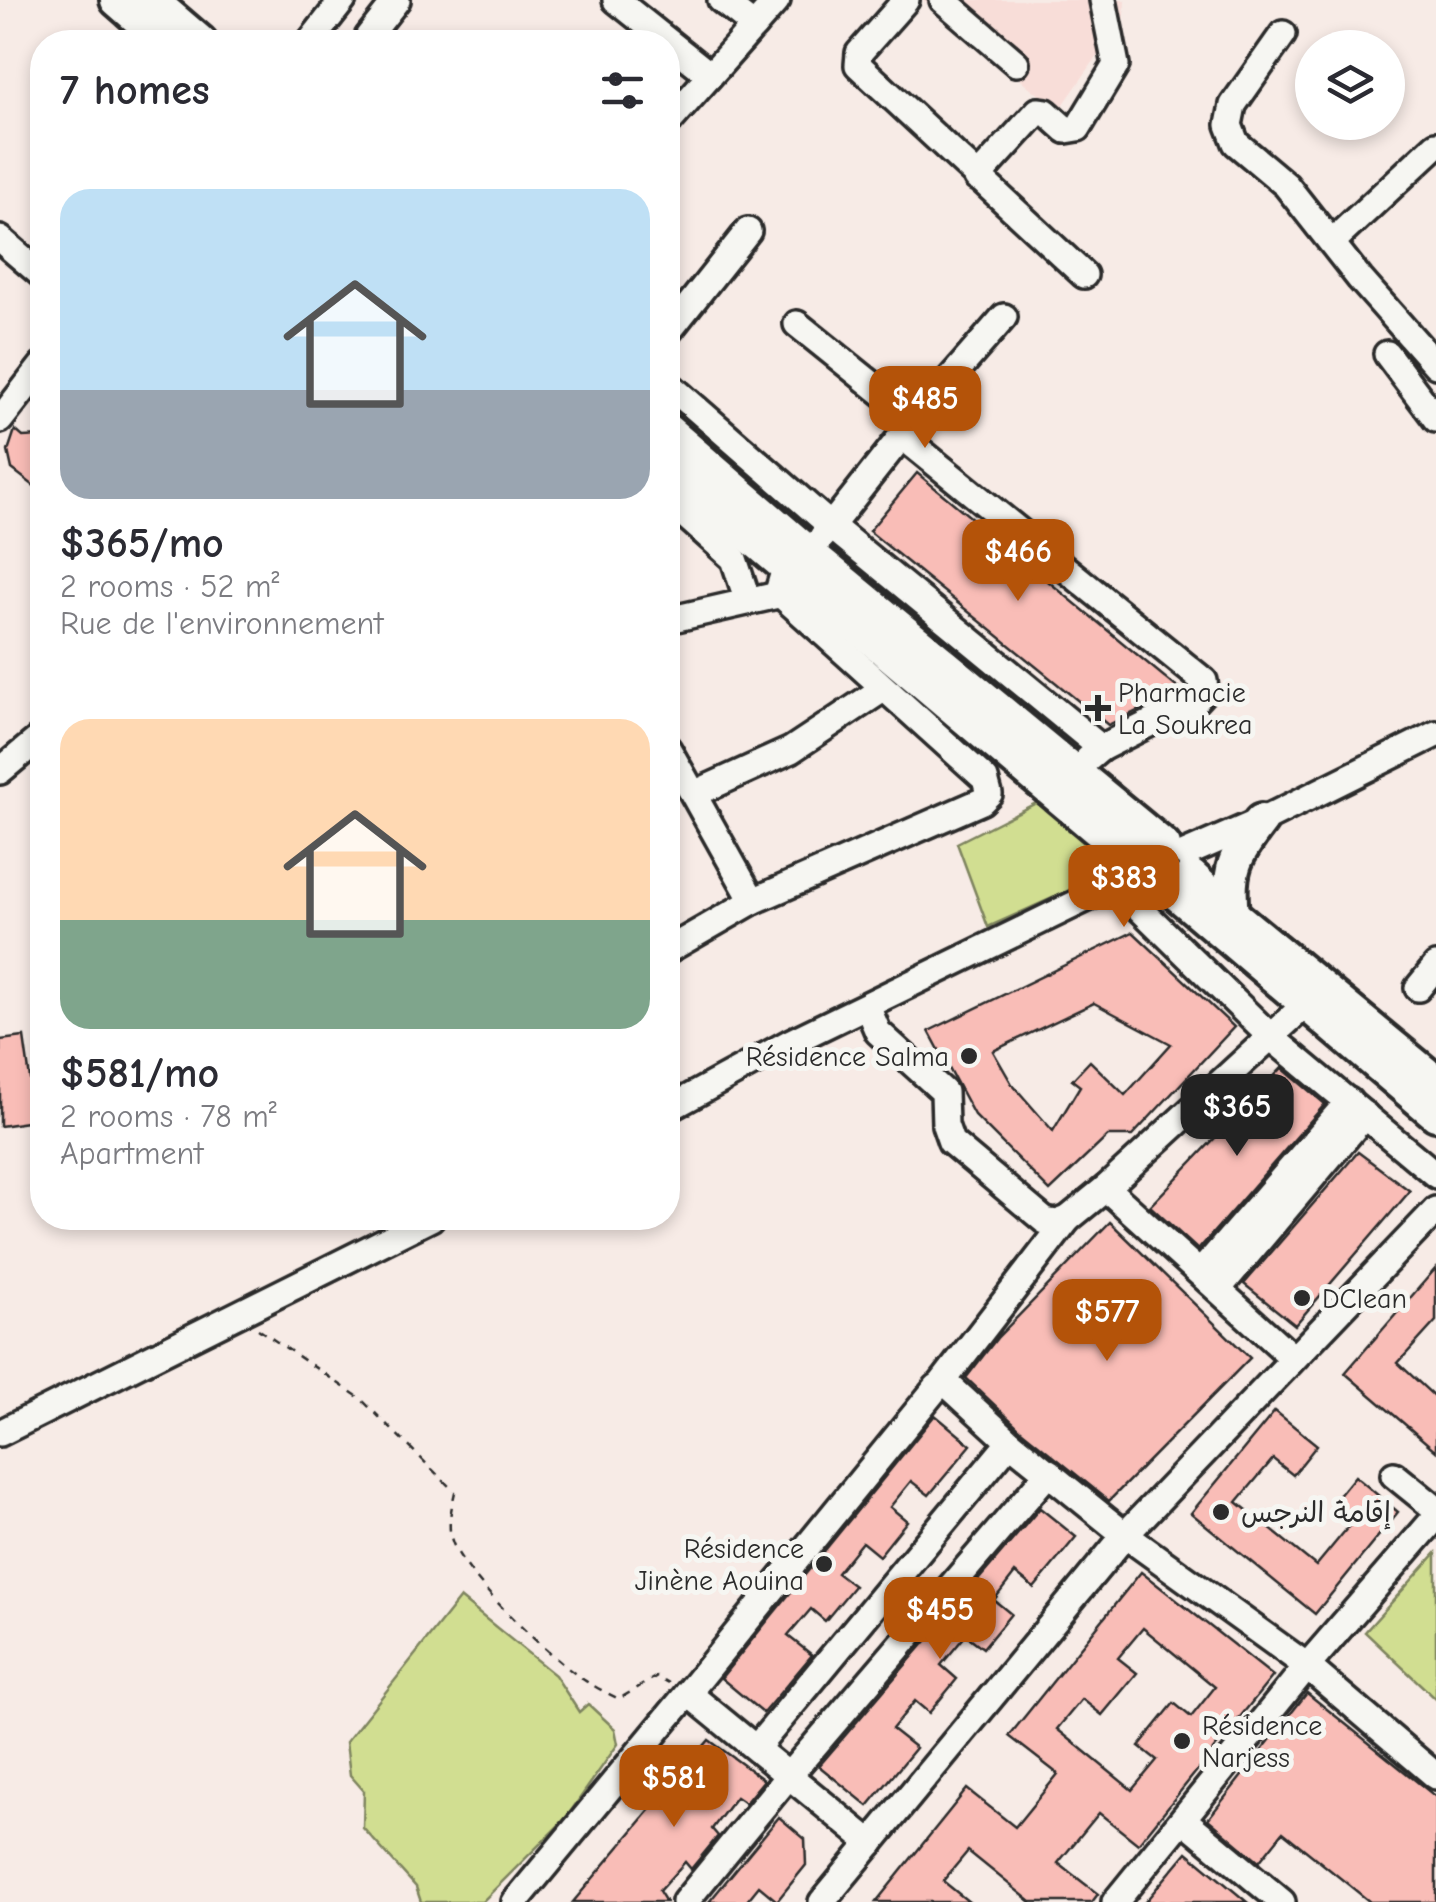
<!DOCTYPE html>
<html lang="en">
<head>
<meta charset="utf-8">
<style>
  body { margin:0; font-family:"Comic Neue","Playpen Sans Arabic",sans-serif; background:#f2f2f3; color:#2b2b33; height:100vh; display:flex; flex-direction:column; font-size:38px; white-space:nowrap }
  * { box-sizing:border-box; margin:0 }
  p { font-size:32px; color:#7c7c81 }
  .icon { flex:none; width:55px; height:55px; fill:none; stroke:currentColor; stroke-width:2; stroke-linecap:round; stroke-linejoin:round }
  .map { position:relative; flex:1; overflow:hidden }
  .panel { position:absolute; left:30px; top:30px; width:650px; height:1200px; display:flex; flex-direction:column; background:#fff; border-radius:40px; box-shadow:0 5px 15px #0003 }
  .panel>* { flex:none }
  .tools { position:absolute; left:1295px; top:30px; display:grid; gap:20px }
  .tools a { display:grid; place-items:center; width:110px; height:110px; border-radius:50%; background:#fff; box-shadow:0 5px 15px #0003; font-size:50px }
  .price { position:absolute; translate:-50% -85px; padding:0 22px; border-radius:20px; background:#b45309; color:#fff; font-size:32px; line-height:65px; filter:drop-shadow(0 2px 5px #0008) }
  .price::after { content:''; position:absolute; left:50%; top:60px; width:30px; height:22px; margin-left:-15px; background:inherit; clip-path:polygon(0 0,100% 0,50% 100%) }
  .price.on { background:#222; color:#fff }
  ul { padding:0; list-style:none }
  li { display:grid; align-content:center; gap:20px; height:530px; padding:0 30px }
  li span { display:grid; place-items:center; height:310px; border-radius:30px; color:#555 }
  li>.icon { margin-inline-start:auto }
  span .icon { width:180px; height:180px; fill:#fffc; stroke-width:1 }
  li b { font-size:42px }
  h2 { display:flex; justify-content:space-between; align-items:center; height:120px; padding:0 30px; font-size:42px }
  .map>svg:first-child { display:block }
  .built { fill:#f8ddd8 }
  .green { fill:#d1de91; stroke:#7e845e; stroke-width:2.5 }
  .building { fill:#f9bdb7; stroke:#2b2b2b; stroke-width:2.5; fill-rule:evenodd }
  .lines { fill:none; stroke-linecap:round; stroke-linejoin:round }
  .minor-casing { stroke:#2b2b2b; stroke-width:32 }
  .major-casing { stroke:#2b2b2b; stroke-width:40 }
  .path { stroke:#2b2b2b; stroke-width:2.5; stroke-dasharray:8 8; stroke-linecap:butt }
  .minor { stroke:#f6f6f2; stroke-width:25 }
  .major { stroke:#f6f6f2; stroke-width:32 }
  .poi-dot { fill:#2b2b2b; stroke:#f6f6f2; stroke-width:4 }
  .labels { text-anchor:middle; stroke-width:10; stroke-linejoin:round; paint-order:stroke }
  .poi-label { font-size:28px; fill:#2b2b2b; stroke:#f6f6f2; text-anchor:start }
</style>
</head>
<body>
<div class="map">
<svg width="1436" height="1902" viewBox="0 0 1436 1902">
  <rect width="100%" height="100%" fill="#f7ebe6"/>
  <filter id="ink" filterUnits="userSpaceOnUse"><feTurbulence type="fractalNoise" baseFrequency=".01" numOctaves="2"/><feDisplacementMap in="SourceGraphic" scale="20" xChannelSelector="R" yChannelSelector="G"/><feConvolveMatrix kernelMatrix="1 2 1 2 8 2 1 2 1" color-interpolation-filters="sRGB"/></filter>
  <g filter="url(#ink)">
    <polygon class="built" points="923,0 1125,0 1124,18 1059,111"/>
    <g class="green">
      <polygon points="1052,795 1130,863 988,927 957,843"/>
      <polygon points="1436,1553 1436,1699 1365,1632"/>
      <polygon points="460,1598 555,1675 579,1712 588,1704 615,1729 618,1744 566,1818 482,1902 421,1902 416,1887 363,1828 364,1791 350,1775 346,1742"/>
    </g>
    <g class="building">
      <polygon points="15,430 23,437 42,436 42,492 12,469 8,451"/>
      <polygon points="917,473 1180,690 1108,725 869,531"/>
      <path d="M 1133,932 L 1234,1027 L 1132,1136 L 1108,1136 L 1050,1191 L 974,1115 L 929,1031 ZM 1094,1003 L 1171,1044 L 1125,1095 L 1090,1061 L 1072,1080 L 1080,1086 L 1053,1131 L 1012,1084 L 993,1051 Z"/>
      <polygon points="24,1037 34,1107 27,1122 0,1126 0,1040"/>
      <polygon points="1282,1068 1325,1104 1198,1250 1150,1206"/>
      <polygon points="1358,1152 1410,1191 1295,1325 1244,1284"/>
      <polygon points="1110,1222 1250,1358 1109,1501 1021,1430 966,1378 997,1338"/>
      <polygon points="1436,1268 1436,1321 1398,1363 1436,1398 1436,1451 1345,1373"/>
      <polygon points="1275,1411 1317,1445 1293,1475 1273,1459 1237,1502 1316,1566 1354,1520 1333,1503 1355,1476 1398,1512 1315,1614 1191,1513"/>
      <polygon points="935,1415 971,1445 929,1495 911,1481 890,1507 907,1521 879,1556 862,1542 837,1573 854,1586 825,1621 811,1609 788,1636 812,1655 763,1713 721,1678"/>
      <polygon points="1040,1508 1076,1537 1034,1588 1015,1573 994,1600 1011,1614 983,1648 966,1635 941,1665 957,1679 929,1713 915,1701 892,1729 916,1748 868,1806 819,1766"/>
      <path d="M 1141,1572 L 1273,1676 L 1138,1844 L 1099,1813 L 1058,1863 L 1098,1894 L 1092,1902 L 1031,1902 L 968,1851 L 943,1881 L 969,1902 L 876,1902 L 967,1789 L 1015,1827 L 1058,1774 L 1009,1736 ZM 1143,1628 L 1215,1687 L 1191,1717 L 1174,1703 L 1139,1746 L 1157,1760 L 1132,1790 L 1057,1729 L 1082,1699 L 1102,1715 L 1137,1673 L 1118,1658 Z"/>
      <polygon points="1307,1693 1436,1797 1436,1902 1370,1902 1283,1832 1259,1862 1208,1819"/>
      <polygon points="709,1740 764,1780 745,1803 736,1797 712,1829 718,1836 691,1869 685,1862 659,1891 666,1902 573,1902"/>
      <polygon points="779,1817 805,1839 806,1865 777,1901 759,1886 746,1902 709,1902"/>
      <polygon points="1187,1852 1247,1902 1145,1902"/>
    </g>
    <g class="lines">
      <g class="minor-casing">
        <g id="minor">
          <polyline points="616,0 710,75"/>
          <polyline points="721,0 754,26"/>
          <polyline points="906,0 859,53 858,65 1084,275"/>
          <polyline points="943,0 1016,63"/>
          <polyline points="1283,34 1233,105 1229,125 1236,143 1286,185 1360,279 1436,365"/>
          <polyline points="310,42 343,0"/>
          <polyline points="367,42 368,37 397,0"/>
          <polyline points="668,123 777,0"/>
          <polyline points="977,178 1038,111 1046,112 1066,130 1078,128 1116,65 1103,0"/>
          <polyline points="0,239 42,275"/>
          <polyline points="1332,242 1436,145"/>
          <polyline points="797,324 915,419"/>
          <polyline points="668,332 748,231"/>
          <polyline points="1387,354 1436,419"/>
          <polyline points="668,384 831,526 1101,748"/>
          <polyline points="0,420 42,366"/>
          <polyline points="902,436 1204,681 1205,690 1196,700 1101,748 1088,759"/>
          <polyline points="668,500 734,559 748,601"/>
          <polyline points="822,537 915,419 1004,317"/>
          <polyline points="668,620 791,592"/>
          <polyline points="668,749 753,901"/>
          <polyline points="0,771 42,736"/>
          <polyline points="694,794 791,750 883,689"/>
          <polyline points="1185,854 1261,821 1436,734"/>
          <polyline points="1132,901 1272,1038 1436,1175"/>
          <polyline points="668,950 753,901 982,801 989,794 985,779 778,592 786,565"/>
          <polyline points="1418,988 1436,966"/>
          <polyline points="867,1006 878,1032 944,1092 945,1125 951,1142 1045,1221 1057,1223 1068,1219 1106,1188 1305,1005"/>
          <polyline points="668,1109 789,1043 1143,871"/>
          <polyline points="1106,1188 1293,1358"/>
          <polyline points="1201,1272 1349,1101"/>
          <polyline points="1219,1288 1365,1115"/>
          <polyline points="941,1384 1068,1219"/>
          <polyline points="0,1433 431,1218"/>
          <polyline points="1394,1475 1436,1509"/>
          <polyline points="757,1747 1010,1442"/>
          <polyline points="1183,1819 1282,1902"/>
          <polyline points="871,1843 688,1693 937,1387 946,1383 1010,1442 1125,1535 1307,1666 1436,1776"/>
          <polyline points="515,1902 688,1693"/>
          <polyline points="685,1902 790,1774 1049,1472"/>
          <polyline points="822,1902 1125,1535 1436,1210"/>
          <polyline points="1115,1902 1307,1666 1436,1517"/>
        </g>
      </g>
      <g class="major-casing">
        <g id="major">
          <polyline points="117,0 165,42"/>
          <polyline points="151,0 200,42"/>
          <polyline points="668,431 809,553 1164,846"/>
          <polyline points="668,467 1143,868"/>
          <polyline points="1191,876 1232,914 1436,1082"/>
          <polyline points="1176,893 1436,1114"/>
          <path d="M 1232,914 C 1227,870 1234,856 1261,821"/>
        </g>
      </g>
      <path class="path" d="M 258,1329 L 360,1398 L 455,1492 C 451,1510 446,1529 454,1546 C 473,1584 548,1656 584,1680 C 595,1687 607,1693 619,1699 L 657,1676 L 669,1683"/>
      <use href="#minor" class="minor"/>
      <use href="#major" class="major"/>
    </g>
  </g>
  <g class="poi-dot">
    <path d="M1093 693h10v10h10v10h-10v10h-10v-10h-10v-10h10z"/>
    <circle cx="969" cy="1056" r="10"/>
    <circle cx="1302" cy="1298" r="10"/>
    <circle cx="1221" cy="1512" r="10"/>
    <circle cx="824" cy="1564" r="10"/>
    <circle cx="1182" cy="1741" r="10"/>
  </g>
  <g class="labels">
    <g class="poi-label">
      <text x="1118" y="702">Pharmacie<tspan x="1118" dy="32">La Soukrea</tspan></text>
      <text x="949" y="1066" text-anchor="end">Résidence Salma</text>
      <text x="1322" y="1308">DClean</text>
      <text x="1241" y="1522">إقامة النرجس</text>
      <text x="804" y="1558" text-anchor="end">Résidence<tspan x="804" dy="32">Jinène Aouina</tspan></text>
      <text x="1202" y="1735">Résidence<tspan x="1202" dy="32">Narjess</tspan></text>
    </g>
  </g>
</svg>
<div class="tools">
<a><svg class="icon" aria-label="layers" viewBox="0 0 24 24"><path d="M12 4l9 5-9 5-9-5zM3 14l9 5 9-5"/></svg></a>
</div>
<b class="price" style="left:925px;top:451px">$485</b>
<b class="price" style="left:1018px;top:604px">$466</b>
<b class="price" style="left:1124px;top:930px">$383</b>
<b class="price on" style="left:1237px;top:1159px">$365</b>
<b class="price" style="left:1107px;top:1364px">$577</b>
<b class="price" style="left:940px;top:1662px">$455</b>
<b class="price" style="left:674px;top:1830px">$581</b>
<section class="panel">
<h2>7 homes<svg class="icon" aria-label="filters" viewBox="0 0 24 24"><path d="M4 7h16M4 17h16"/><circle cx="9" cy="7" r="2"/><circle cx="15" cy="17" r="2"/></svg></h2>
<ul>
<li><span style="background:linear-gradient(#bfe0f5 65%,#9aa5b1 0)"><svg class="icon" aria-label="home" viewBox="0 0 24 24"><path d="M3 11l9-7 9 7M6 9v11h12V9"/></svg></span><div><b>$365/mo</b><p>2 rooms · 52 m²</p><p>Rue de l'environnement</p></div></li>
<li><span style="background:linear-gradient(#ffd9b3 65%,#7fa58c 0)"><svg class="icon" aria-label="home" viewBox="0 0 24 24"><path d="M3 11l9-7 9 7M6 9v11h12V9"/></svg></span><div><b>$581/mo</b><p>2 rooms · 78 m²</p><p>Apartment</p></div></li>
</ul>
</section>
</div>
</body>
</html>
